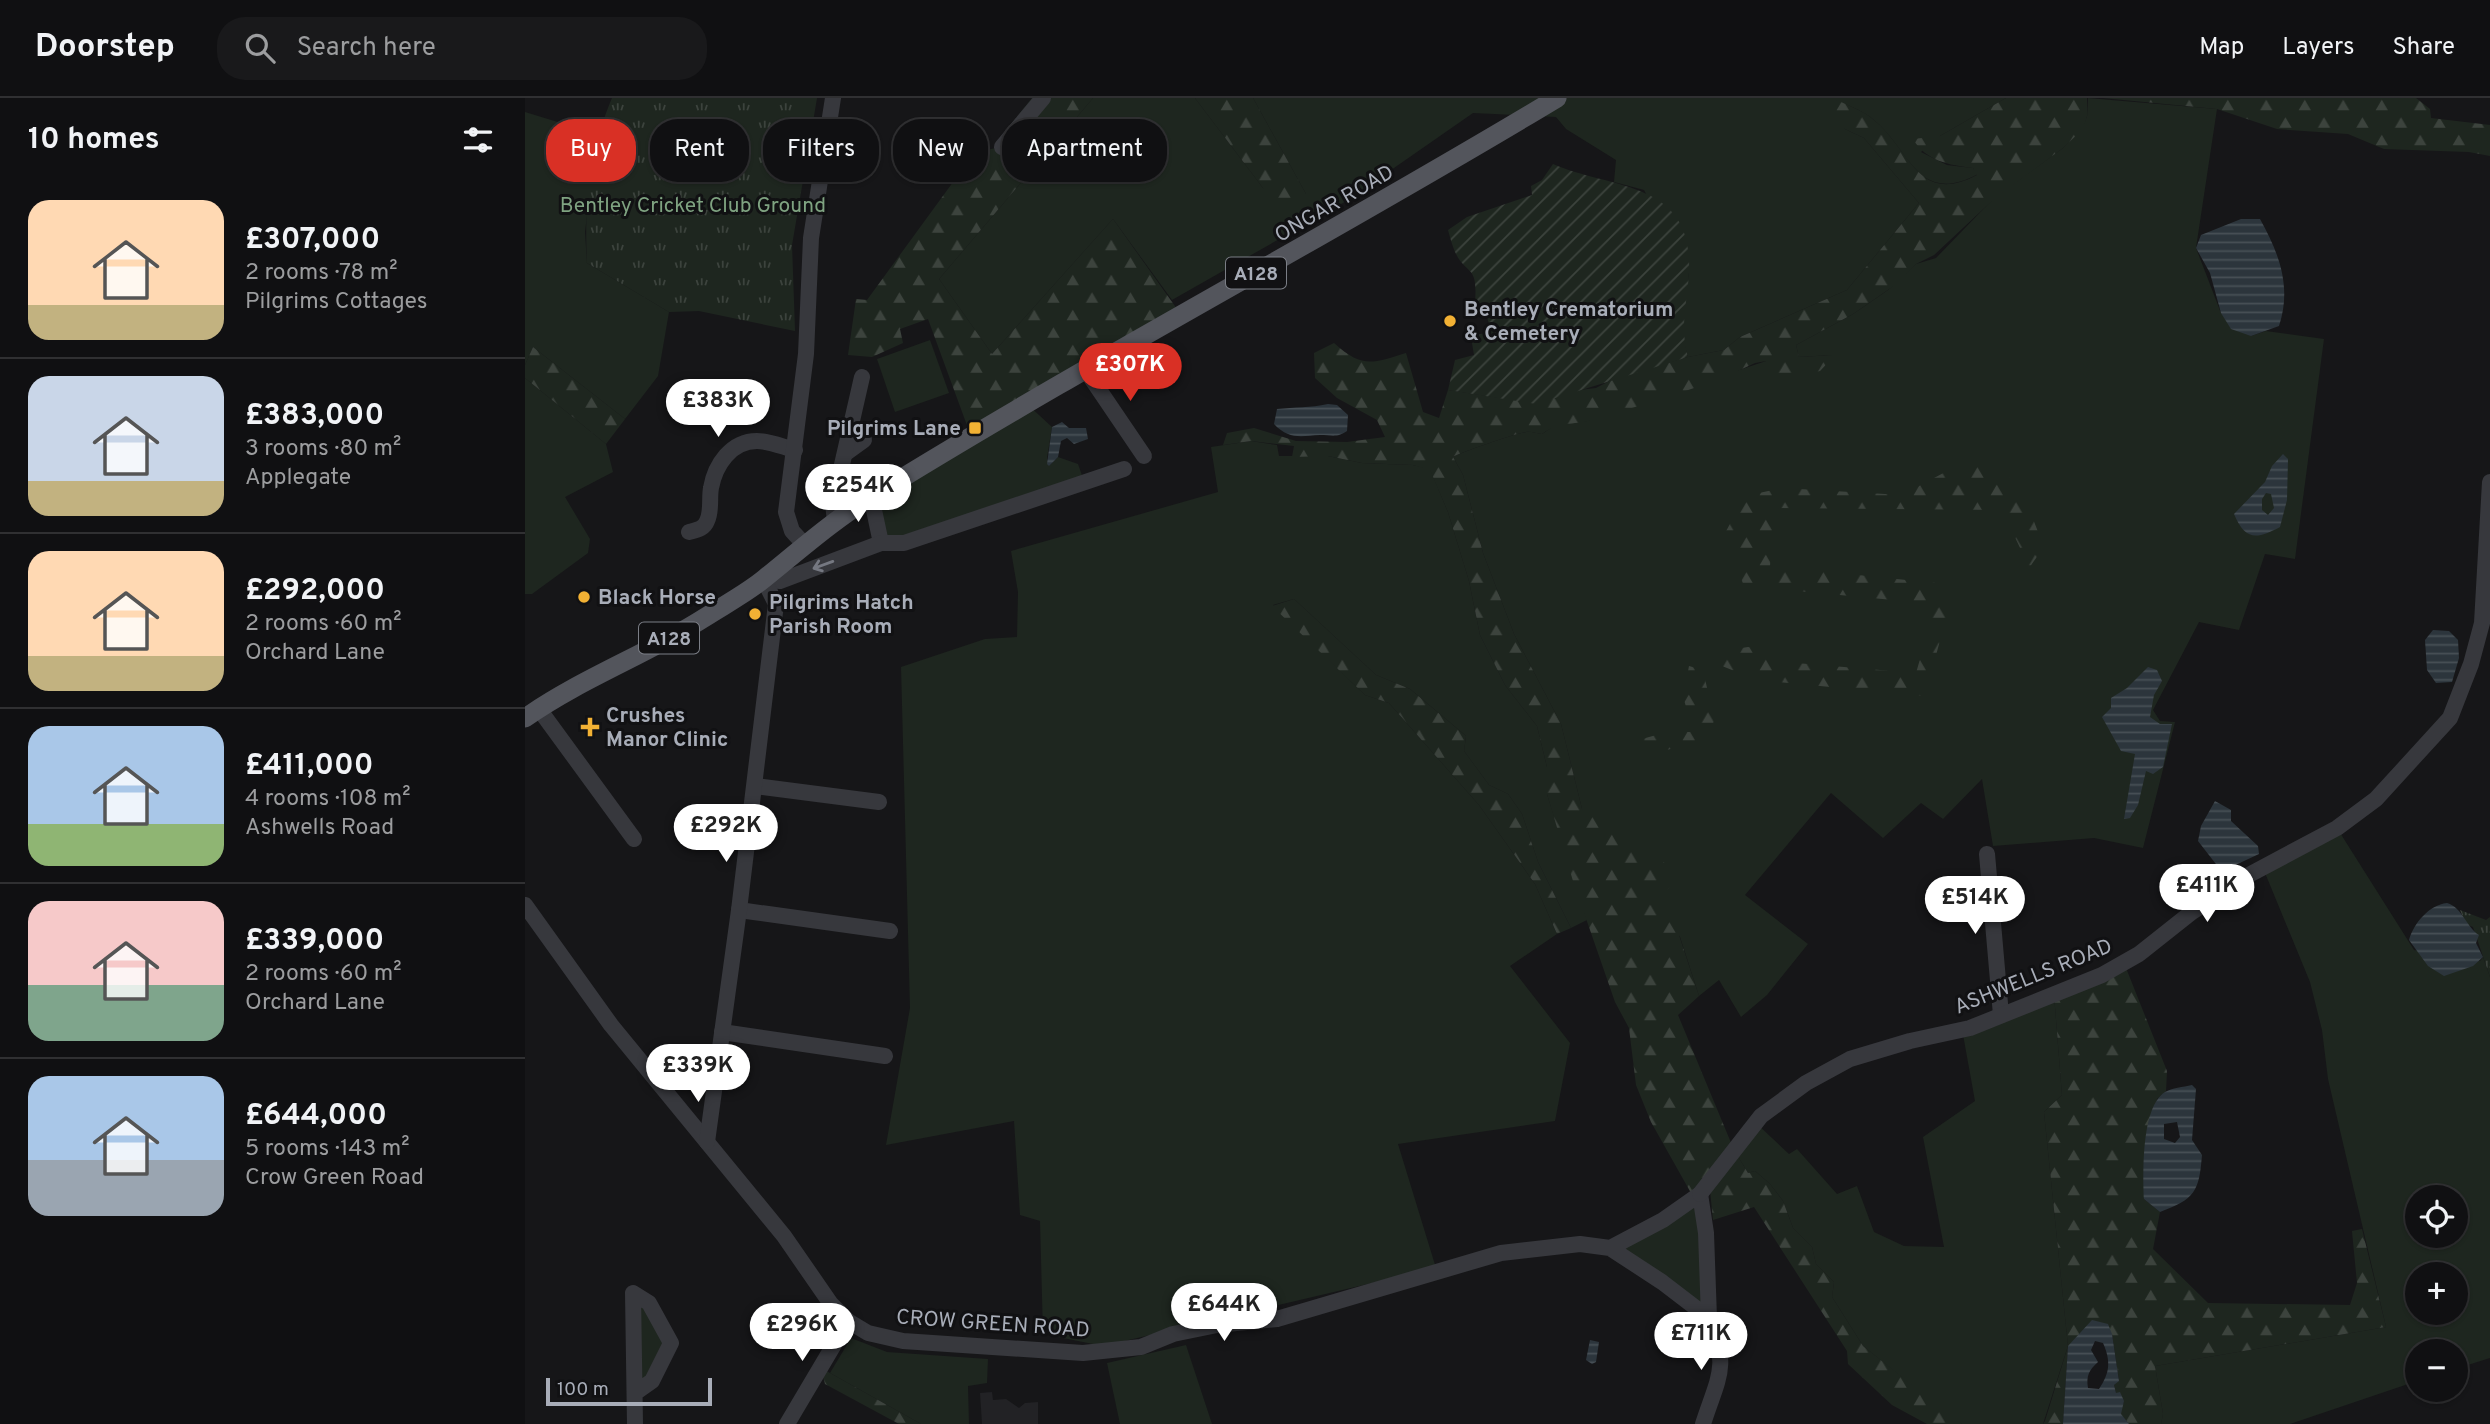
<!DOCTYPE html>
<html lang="en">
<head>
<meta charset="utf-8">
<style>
  body { margin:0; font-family:Overpass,sans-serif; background:#19191b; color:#f1f3f6; height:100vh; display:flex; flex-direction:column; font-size:26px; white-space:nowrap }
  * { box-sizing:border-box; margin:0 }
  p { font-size:23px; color:#9c9d9f }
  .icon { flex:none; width:38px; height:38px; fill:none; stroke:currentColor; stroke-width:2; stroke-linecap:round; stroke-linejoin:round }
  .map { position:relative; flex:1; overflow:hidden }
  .panel { display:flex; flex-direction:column; background:#101012; width:525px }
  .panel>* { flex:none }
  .guide { position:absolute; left:21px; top:21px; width:665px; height:63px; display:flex; gap:14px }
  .controls { position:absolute; left:1880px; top:1087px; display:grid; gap:14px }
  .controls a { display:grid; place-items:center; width:63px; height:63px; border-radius:50%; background:#101012; box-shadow:0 2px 5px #0004,0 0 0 2px #303032; font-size:35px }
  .scale { position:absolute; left:21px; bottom:18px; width:166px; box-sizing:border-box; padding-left:7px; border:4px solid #a8adb8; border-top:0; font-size:19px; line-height:24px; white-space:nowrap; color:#a8adb8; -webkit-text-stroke:5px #111113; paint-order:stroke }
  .price { position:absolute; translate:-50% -60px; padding:0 16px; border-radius:24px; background:#fff; color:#222; font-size:23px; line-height:46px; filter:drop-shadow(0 2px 4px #0008) }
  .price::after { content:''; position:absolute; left:50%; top:42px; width:21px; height:16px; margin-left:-10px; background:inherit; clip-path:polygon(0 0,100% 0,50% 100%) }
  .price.selected { background:#d93025; color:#fff }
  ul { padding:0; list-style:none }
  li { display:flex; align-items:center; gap:21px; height:175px; padding:0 28px }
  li+li { border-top:2px solid #303032 }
  li span { display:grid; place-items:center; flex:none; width:196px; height:140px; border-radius:21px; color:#555 }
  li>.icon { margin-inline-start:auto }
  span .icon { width:84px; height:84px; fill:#fffc; stroke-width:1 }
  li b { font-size:30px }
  h2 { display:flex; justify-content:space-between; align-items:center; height:84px; padding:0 28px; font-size:30px }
  .pill { padding:0 24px; border-radius:28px; background:#101012; box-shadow:0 2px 5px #0004,0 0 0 2px #303032; font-size:24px; line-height:63px }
  .pill.selected { background:#d93025; color:#fff }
  header { display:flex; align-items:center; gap:42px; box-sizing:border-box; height:98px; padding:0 35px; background:#101012; border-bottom:2px solid #303032 }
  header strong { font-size:33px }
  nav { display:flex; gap:38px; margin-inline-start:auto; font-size:24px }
  .search { width:490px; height:63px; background:#19191b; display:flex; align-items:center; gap:18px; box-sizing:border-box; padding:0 24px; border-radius:28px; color:#9c9d9f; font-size:26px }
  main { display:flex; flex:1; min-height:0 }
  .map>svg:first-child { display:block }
  .built { fill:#222225 }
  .grass { fill:#1e261f; fill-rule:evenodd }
  .forest { fill:url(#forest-firs) }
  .park { fill:url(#park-tufts) }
  .garden { fill:url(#garden-furrows) }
  .water { fill:url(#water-rules); fill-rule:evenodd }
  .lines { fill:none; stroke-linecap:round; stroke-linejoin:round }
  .minor { stroke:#37383d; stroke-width:16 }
  .major { stroke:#53555c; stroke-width:19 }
  .oneway { stroke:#757881 }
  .poi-dot { fill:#f2b134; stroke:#111113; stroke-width:2.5 }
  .labels { text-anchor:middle; stroke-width:6; stroke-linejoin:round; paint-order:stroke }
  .shield { fill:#111113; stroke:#7b7e86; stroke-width:2 }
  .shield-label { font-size:19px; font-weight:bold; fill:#a8adb8 }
  .street-label { font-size:21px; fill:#a8adb8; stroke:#111113 }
  .park-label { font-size:21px; fill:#7fa381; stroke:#111113 }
  .poi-label { font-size:21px; font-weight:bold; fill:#a8adb8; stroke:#111113; text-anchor:start }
</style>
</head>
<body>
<header>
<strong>Doorstep</strong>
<div class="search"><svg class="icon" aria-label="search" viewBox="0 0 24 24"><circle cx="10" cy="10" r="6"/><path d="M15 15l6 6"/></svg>Search here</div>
<nav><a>Map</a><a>Layers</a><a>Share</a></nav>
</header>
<main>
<section class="panel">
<h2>10 homes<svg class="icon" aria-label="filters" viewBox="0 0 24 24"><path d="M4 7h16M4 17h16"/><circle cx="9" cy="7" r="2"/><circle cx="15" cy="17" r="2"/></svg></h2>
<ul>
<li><span style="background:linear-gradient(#ffd9b3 75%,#c2b280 0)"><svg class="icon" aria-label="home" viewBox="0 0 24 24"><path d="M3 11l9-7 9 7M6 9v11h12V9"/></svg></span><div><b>£307,000</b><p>2 rooms · 78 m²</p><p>Pilgrims Cottages</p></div></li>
<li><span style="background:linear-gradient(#c9d6e8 75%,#c2b280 0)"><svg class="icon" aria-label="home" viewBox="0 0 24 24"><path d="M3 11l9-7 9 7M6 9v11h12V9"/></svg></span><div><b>£383,000</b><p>3 rooms · 80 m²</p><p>Applegate</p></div></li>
<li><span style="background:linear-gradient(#ffd9b3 75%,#c2b280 0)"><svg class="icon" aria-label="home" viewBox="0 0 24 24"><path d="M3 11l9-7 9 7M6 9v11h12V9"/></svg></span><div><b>£292,000</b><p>2 rooms · 60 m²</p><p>Orchard Lane</p></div></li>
<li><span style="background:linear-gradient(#a9c7e8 70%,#8fb573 0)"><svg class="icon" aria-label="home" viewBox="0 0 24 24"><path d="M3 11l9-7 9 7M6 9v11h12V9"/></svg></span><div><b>£411,000</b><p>4 rooms · 108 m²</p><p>Ashwells Road</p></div></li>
<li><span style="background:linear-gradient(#f6c9c9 60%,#7fa58c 0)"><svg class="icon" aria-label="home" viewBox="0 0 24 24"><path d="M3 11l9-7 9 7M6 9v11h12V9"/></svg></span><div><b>£339,000</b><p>2 rooms · 60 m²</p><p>Orchard Lane</p></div></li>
<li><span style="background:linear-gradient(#a9c7e8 60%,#9aa5b1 0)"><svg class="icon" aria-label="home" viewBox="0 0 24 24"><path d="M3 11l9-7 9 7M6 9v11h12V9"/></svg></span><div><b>£644,000</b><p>5 rooms · 143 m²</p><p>Crow Green Road</p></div></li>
</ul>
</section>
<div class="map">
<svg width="1965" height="1326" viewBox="0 0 1965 1326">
  <defs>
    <pattern id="forest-firs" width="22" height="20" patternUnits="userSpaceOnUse" patternTransform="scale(1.75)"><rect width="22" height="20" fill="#1e261f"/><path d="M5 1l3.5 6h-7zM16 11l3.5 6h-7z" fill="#3c433d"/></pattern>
    <pattern id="park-tufts" width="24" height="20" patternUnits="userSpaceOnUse" patternTransform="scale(1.75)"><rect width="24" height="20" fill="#1e261f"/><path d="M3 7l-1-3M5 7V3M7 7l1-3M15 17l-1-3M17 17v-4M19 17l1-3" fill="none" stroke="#3c433d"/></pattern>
    <pattern id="garden-furrows" width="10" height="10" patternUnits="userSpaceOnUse" patternTransform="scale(1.75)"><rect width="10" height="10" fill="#1e261f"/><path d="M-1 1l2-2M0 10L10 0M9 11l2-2" fill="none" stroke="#3c433d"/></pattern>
    <pattern id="water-rules" width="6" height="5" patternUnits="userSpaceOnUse" patternTransform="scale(1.75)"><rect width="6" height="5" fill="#2c353c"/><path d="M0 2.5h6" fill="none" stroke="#485056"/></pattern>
  </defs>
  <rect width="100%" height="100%" fill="#161618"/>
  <polygon class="built" points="467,1294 468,1302 481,1301 494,1310 500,1305 513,1304 513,1326 457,1326 455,1295"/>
  <g class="grass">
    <path d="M 568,0 L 670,0 L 738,90 L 781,96 L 728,0 L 1481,0 L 1415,38 L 1396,54 L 1422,67 L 1448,70 L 1453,76 C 1393,108 1386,54 1350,23 C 1338,12 1320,6 1306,1 L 1320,31 L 1339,40 L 1394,105 L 1322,192 L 1215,239 L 1199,252 L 1163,259 L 1159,245 L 1158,211 L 1164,176 L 1119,92 L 1089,84 L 1091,62 L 1041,31 L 1031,19 L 948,15 L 823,102 L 647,202 L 588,121 L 467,256 L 414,181 Z"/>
    <path d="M 1563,0 L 1692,11 L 1671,150 L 1696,215 L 1726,238 L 1741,233 L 1799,241 L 1770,461 L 1740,456 L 1714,532 L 1674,524 L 1628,612 L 1635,623 L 1650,624 L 1618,750 L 1569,740 L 1468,748 L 1457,681 L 1418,721 L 1396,705 L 1358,740 L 1306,695 L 1220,797 L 1283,846 L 1242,897 L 1216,919 L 1194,882 L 1174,898 L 1155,839 L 1058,715 L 1036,626 L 989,536 L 958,455 L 938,377 L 928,359 C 934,355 992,335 1001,334 C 1006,333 1013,336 1017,336 L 1033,325 L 1062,323 L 1241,263 L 1309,257 L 1274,259 L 1271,247 L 1328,216 L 1363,192 L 1391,166 L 1411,160 L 1469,100 L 1538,50 L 1557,31 L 1562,18 Z"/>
    <polygon points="0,14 72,36 60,134 62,165 144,214 133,278 100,321 8,249 0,267"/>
    <polygon points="405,242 424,295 370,314 352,261"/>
    <polygon points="0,280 81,346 88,374 40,399 65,441 63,455 7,496 0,496"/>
    <polygon points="501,305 527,329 522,360 524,368 533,359 553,366 559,383 356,445 346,398"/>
    <polygon points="726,343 752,347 754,358 803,358 837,365 888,367 905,371 923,414 944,483 955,537 980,587 1012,628 1022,669 1022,696 1062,822 1046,830 1013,764 997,716 983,696 964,687 939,653 941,638 885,591 851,577 769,501 748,507 840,597 864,605 954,707 1010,786 1032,836 985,868 1045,945 1030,1023 873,1046 911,1170 578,1248 518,1236 515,1123 495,1117 489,1023 361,1047 385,910 376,569 460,541 492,539 493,494 486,453 693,394 686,349"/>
    <path d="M 1812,730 L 1889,852 L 1955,863 L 1958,859 L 1965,879 L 1965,1260 L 1930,1271 L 1930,1253 L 1892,1253 L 1892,1283 L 1765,1326 L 1636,1326 L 1638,1316 L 1630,1268 L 1861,1229 L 1803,981 L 1797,932 L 1785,884 L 1738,770 ZM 1892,1099 L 1930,1099 L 1930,1138 L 1892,1138 ZM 1892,1176 L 1930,1176 L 1930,1214 L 1892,1214 Z"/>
    <polygon points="1529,896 1537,997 1519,1014 1543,1248 1518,1326 1437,1326 1430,1322 1338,1248 1307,1199 1309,1184 1291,1166 1287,1149 1268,1130 1258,1103 1245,1086 1230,1073 1223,1075 1209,1052 1231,1025 1264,1056 1272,1051 1312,1096 1332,1088 1349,1134 1379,1148 1419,1149 1398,1039 1450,1003 1437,931"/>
    <polygon points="1175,1096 1184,1220 1085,1150"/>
    <polygon points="115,1205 143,1245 124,1280 116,1280"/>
    <polygon points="326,1240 362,1254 463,1261 462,1285 443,1288 444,1326 396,1326 305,1275"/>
    <polygon points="661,1247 687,1326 595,1326 582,1265"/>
  </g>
  <g class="forest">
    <polygon points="507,0 568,0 414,181 467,256 588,121 657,218 443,330 403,221 375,231 378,245 347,259 323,257 331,201 342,202 450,54 477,49 478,36"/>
    <polygon points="670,0 728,0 781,96 768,114 738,90"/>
    <path d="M 1306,0 C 1320,6 1338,12 1350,23 C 1386,53 1393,108 1452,77 L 1448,70 C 1424,67 1401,63 1388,41 L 1415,38 L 1481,0 L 1562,0 L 1562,18 L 1558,31 L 1538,50 L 1469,101 L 1409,157 L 1391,166 L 1370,187 L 1328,216 L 1271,247 L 1274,259 L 1310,257 L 1295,273 L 1248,283 L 1241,263 L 1230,265 C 1179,290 1122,305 1067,322 C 1046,328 1036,322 1017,336 C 1012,336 1006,333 1001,334 C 992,335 934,355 928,359 L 938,377 L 958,455 L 989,536 L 1036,626 L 1057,711 L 1087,725 L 1154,776 L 1137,799 L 1153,834 L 1174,898 L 1153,917 L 1209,1052 L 1223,1075 L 1230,1073 L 1245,1086 L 1258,1103 L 1268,1130 L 1287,1149 L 1291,1166 L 1309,1184 L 1307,1199 L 1338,1248 L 1437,1326 L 1402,1326 L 1367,1307 L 1323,1266 L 1322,1253 L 1229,1109 L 1188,1122 L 1185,1092 L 1166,1095 L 1126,1024 L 1111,987 L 1104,930 L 1090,904 L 1048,783 L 1022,696 L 1022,669 L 1012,628 L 980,587 L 955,537 L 944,483 L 923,414 L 905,372 L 888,367 L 837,365 L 803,358 L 767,359 L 769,348 L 726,343 L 698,347 L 702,335 L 729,330 L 771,343 L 822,344 L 860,339 L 852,322 L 812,300 L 790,280 L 789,255 L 809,245 C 837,270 846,266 881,255 L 898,314 L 914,320 L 923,292 L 982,301 L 1071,290 L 1092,279 L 1163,259 L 1199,252 L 1215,239 L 1322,192 L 1394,105 L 1339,40 L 1320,31 L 1302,15 Z"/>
    <polygon points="1578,0 1891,0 1905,11 1906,20 1965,27 1965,58 1944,54 1859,51 1823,36 1752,31 1692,11"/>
    <polygon points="8,249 100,321 81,346 0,280 0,267"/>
    <polygon points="1441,363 1493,383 1519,449 1499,477 1497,454 1477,412 1249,410 1245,468 1430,487 1400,598 1232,582 1187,564 1191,554 1223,549 1247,552 1271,565 1391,575 1411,506 1219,488 1199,437 1220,398 1257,390 1377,397"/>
    <polygon points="769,501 851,577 885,591 941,638 939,653 964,687 983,696 997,716 1013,764 1046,830 1032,836 1010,786 954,707 864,605 840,597 747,508"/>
    <polygon points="1164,568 1178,572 1189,621 1186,640 1127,656 1117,641 1142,634 1169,634 1158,599"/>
    <polygon points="1599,865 1642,973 1641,993 1632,1001 1619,1101 1635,1114 1628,1151 1683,1205 1825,1207 1832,1185 1827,1133 1837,1131 1861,1229 1630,1268 1638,1316 1636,1326 1604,1326 1595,1316 1599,1303 1591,1295 1589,1287 1594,1282 1587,1236 1543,1248 1519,1014 1537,997 1529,896"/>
    <polygon points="1543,1248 1538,1326 1518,1326 1520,1323"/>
    <polygon points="296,1270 396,1326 374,1326 300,1286"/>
  </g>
  <g class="park">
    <path d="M 87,0 L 292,0 L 267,147 L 270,233 L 174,213 L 144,214 L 62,165 C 59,109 65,52 87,0 Z"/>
    <polygon points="1935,812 1961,822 1965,819 1965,879 1948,829 1941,826"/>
  </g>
  <path class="garden" d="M 1028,66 C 1088,92 1168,82 1164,173 C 1163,203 1154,228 1163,259 L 1011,306 L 923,292 L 930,262 L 949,257 L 946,239 L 966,233 L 960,212 L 950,204 C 953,165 942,179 930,154 C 927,147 925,139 923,132 L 942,119 L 1007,97 L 1006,88 L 1017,82 Z"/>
  <g class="water">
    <path d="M 1716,121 L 1735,121 C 1754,155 1767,189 1754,228 L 1726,238 L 1706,231 L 1696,215 L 1685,175 L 1671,150 L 1676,137 Z"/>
    <path d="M 803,306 L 812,307 L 823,317 L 822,333 C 812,340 807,337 795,337 C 776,338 764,342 749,326 L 752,311 C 770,309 785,310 803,306 Z"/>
    <polygon points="537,324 544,330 561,330 563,341 549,346 542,340 536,343 533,359 524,368 522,366 527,329"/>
    <path d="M 1758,356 L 1763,361 L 1762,402 L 1755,429 C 1731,442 1720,442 1709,416 L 1740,384 L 1747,368 ZM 1741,395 L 1746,396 L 1749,410 L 1743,417 L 1737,412 L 1737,401 Z"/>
    <polygon points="1908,532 1924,533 1933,542 1934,560 1927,584 1911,585 1902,572 1900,542"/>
    <polygon points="1623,569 1632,572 1637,583 1629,597 1625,619 1635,626 1647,626 1638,669 1628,676 1621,673 1613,707 1605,720 1599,721 1610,656 1596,653 1577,619 1586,610 1586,600 1602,590"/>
    <polygon points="1690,703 1706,712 1706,723 1733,748 1734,756 1704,770 1694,770 1673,743 1676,728"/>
    <path d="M 1922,805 C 1938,810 1941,829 1954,837 L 1951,845 L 1958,859 L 1948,868 L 1919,878 L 1903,868 L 1884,842 C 1889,825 1904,807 1922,805 Z"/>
    <path d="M 1667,987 L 1671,991 L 1667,1042 L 1677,1057 C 1674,1094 1670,1101 1635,1114 L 1619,1101 C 1618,1076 1616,1009 1640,994 C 1647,990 1658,989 1667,987 ZM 1652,1024 L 1655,1039 L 1650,1045 L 1639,1041 L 1639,1026 Z"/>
    <path d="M 1567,1222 L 1583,1226 L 1587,1236 L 1594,1283 L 1589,1287 L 1591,1295 L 1595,1294 L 1599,1303 L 1596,1316 L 1604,1326 L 1538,1326 L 1543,1248 ZM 1570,1243 L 1578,1245 C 1586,1263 1585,1275 1574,1291 L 1563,1290 C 1561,1278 1564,1272 1573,1264 L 1566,1252 Z"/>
    <polygon points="1065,1242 1074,1244 1071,1264 1067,1266 1061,1262"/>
  </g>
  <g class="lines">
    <g class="minor">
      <polyline points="477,49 518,0"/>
      <polyline points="560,271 619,358"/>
      <polyline points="321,355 339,342"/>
      <polyline points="346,398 356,445"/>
      <polyline points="310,423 308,406 337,279"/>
      <path d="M 164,434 C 172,432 179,431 182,423 C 187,413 184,400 186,390 C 190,367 206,343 232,343 C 244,343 258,349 270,352"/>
      <polyline points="278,445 267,433 261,414 281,256 286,140 308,0"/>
      <polyline points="239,482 255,483 356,445 379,445 599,371"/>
      <polyline points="14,611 109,741"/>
      <polyline points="230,688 354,704"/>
      <polyline points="1462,756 1476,917"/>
      <polyline points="0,807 86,927 259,1138 306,1206 323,1223 343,1235 378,1243 558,1255 616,1249 648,1236 692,1227 752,1221 976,1155 1055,1146 1085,1150 1137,1184 1184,1220 1181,1135 1175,1096 1138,1122 1085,1150"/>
      <polyline points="214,812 365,833"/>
      <polyline points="197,934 360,958"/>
      <polyline points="182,1044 214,812 251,506 239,482"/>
      <polyline points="1175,1096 1236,1018 1281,985 1325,961 1385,943 1445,930 1577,877 1614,856 1667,814 1720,779 1812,730 1851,701 1925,620 1946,566 1957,525 1965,384"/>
      <polyline points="110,1295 127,1283 146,1245 124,1205 108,1195 110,1326"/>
      <polyline points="262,1326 323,1223"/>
      <path d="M 1178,1326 C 1193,1279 1205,1269 1184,1220"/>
    </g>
    <path class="major" d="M 0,620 C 57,580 121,557 179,520 C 199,507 222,495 240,480 C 277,450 311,420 351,396 C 574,258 807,136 1032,0"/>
  </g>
  <defs><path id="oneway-shaft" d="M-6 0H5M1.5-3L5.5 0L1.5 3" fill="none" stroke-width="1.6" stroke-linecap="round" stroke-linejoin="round" transform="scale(1.75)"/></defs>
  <use class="oneway" href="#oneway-shaft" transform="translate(298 467) rotate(160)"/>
  <g class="poi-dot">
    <circle cx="925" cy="223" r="7"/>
    <rect x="443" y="323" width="14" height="14" rx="3.5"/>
    <circle cx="59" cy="499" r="7"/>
    <circle cx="230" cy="516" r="7"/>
    <path d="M61.5 618.5h7v7h7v7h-7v7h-7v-7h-7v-7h7z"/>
  </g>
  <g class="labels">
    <g class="shield">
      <rect x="701" y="159.5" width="60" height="31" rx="5"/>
      <rect x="114" y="524.5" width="60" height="31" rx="5"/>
    </g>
    <g class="shield-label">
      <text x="731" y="182">A128</text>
      <text x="144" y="547">A128</text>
    </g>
    <g class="street-label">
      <text transform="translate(809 105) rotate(-30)" y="7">ONGAR ROAD</text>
      <text transform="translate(1508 878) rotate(-22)" y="7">ASHWELLS ROAD</text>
      <text transform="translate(468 1225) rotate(4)" y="7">CROW GREEN ROAD</text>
    </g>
    <g class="park-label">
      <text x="168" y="114">Bentley Cricket Club Ground</text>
    </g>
    <g class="poi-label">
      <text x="939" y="218">Bentley Crematorium<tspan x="939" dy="24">&amp; Cemetery</tspan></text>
      <text x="436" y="337" text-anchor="end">Pilgrims Lane</text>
      <text x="73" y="506">Black Horse</text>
      <text x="244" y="511">Pilgrims Hatch<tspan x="244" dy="24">Parish Room</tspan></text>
      <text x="81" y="624">Crushes<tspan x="81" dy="24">Manor Clinic</tspan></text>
    </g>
  </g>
</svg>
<div class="controls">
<a><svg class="icon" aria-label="locate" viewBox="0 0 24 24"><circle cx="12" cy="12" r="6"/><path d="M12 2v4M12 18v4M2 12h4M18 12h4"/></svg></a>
<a>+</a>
<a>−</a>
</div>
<div class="scale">100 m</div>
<b class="price selected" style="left:605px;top:305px">£307K</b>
<b class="price" style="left:193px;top:341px">£383K</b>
<b class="price" style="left:333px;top:426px">£254K</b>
<b class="price" style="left:201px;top:766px">£292K</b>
<b class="price" style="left:1682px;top:826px">£411K</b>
<b class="price" style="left:1450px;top:838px">£514K</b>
<b class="price" style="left:173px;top:1006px">£339K</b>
<b class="price" style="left:699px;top:1245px">£644K</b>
<b class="price" style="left:277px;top:1265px">£296K</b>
<b class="price" style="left:1176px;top:1274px">£711K</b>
<div class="guide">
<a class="pill selected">Buy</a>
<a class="pill">Rent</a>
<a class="pill">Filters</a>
<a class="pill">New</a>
<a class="pill">Apartment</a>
</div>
</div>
</main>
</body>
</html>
